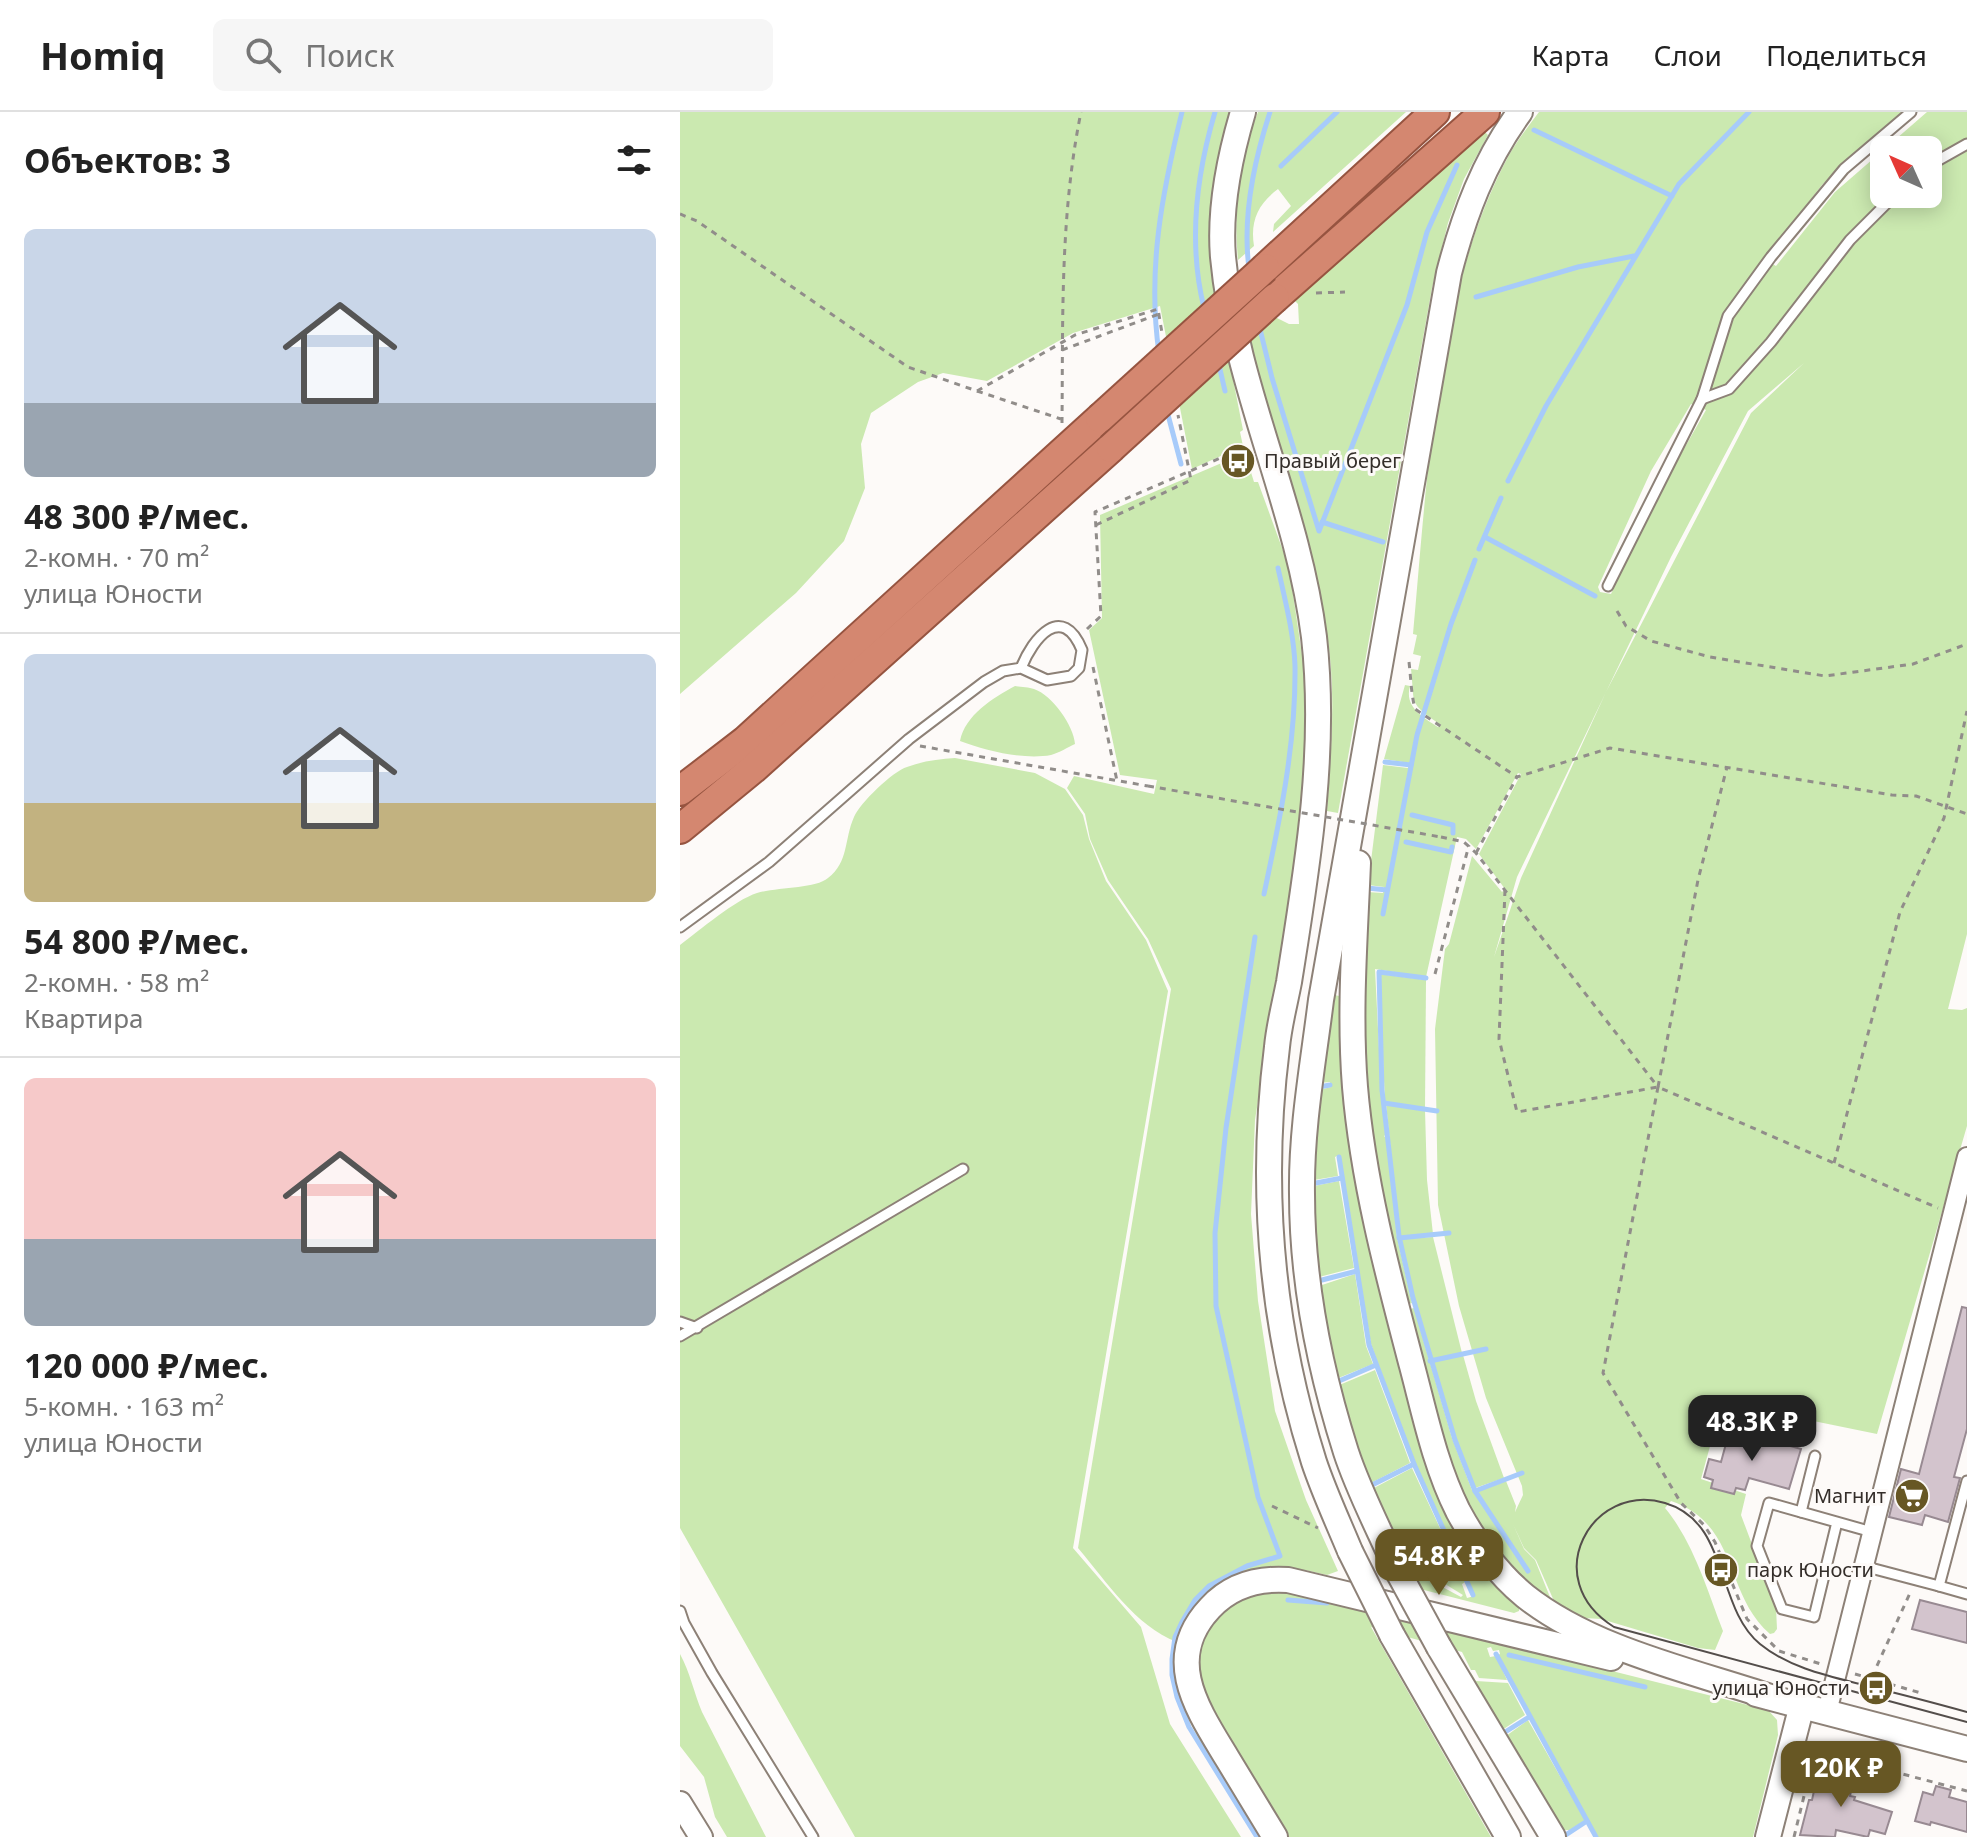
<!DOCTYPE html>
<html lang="ru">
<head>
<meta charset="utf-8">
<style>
  body { margin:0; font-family:"Noto Sans",sans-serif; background:#f6f6f6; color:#222; height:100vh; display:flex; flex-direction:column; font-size:30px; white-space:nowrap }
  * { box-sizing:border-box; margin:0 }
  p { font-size:26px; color:#767676 }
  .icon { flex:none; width:44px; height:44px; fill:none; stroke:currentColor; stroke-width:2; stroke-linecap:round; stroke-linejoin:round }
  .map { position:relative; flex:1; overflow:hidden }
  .details { display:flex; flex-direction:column; background:#fff; width:680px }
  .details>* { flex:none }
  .needle { width:52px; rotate:315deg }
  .controls { position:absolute; left:1190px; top:24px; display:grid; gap:16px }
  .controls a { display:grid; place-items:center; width:72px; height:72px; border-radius:12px; background:#fff; box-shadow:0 4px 20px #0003; font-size:40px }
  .price { position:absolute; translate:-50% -68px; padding:0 18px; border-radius:16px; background:#675724; color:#fff; font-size:26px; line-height:52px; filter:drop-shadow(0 2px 4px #0008) }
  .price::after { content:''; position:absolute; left:50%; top:48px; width:24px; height:18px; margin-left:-12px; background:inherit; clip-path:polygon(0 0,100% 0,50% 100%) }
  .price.active { background:#222; color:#fff }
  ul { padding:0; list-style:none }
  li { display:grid; align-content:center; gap:16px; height:424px; padding:0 24px }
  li+li { border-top:2px solid #e0e0e0 }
  li span { display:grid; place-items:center; height:248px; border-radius:12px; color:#555 }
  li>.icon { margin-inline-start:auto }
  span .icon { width:144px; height:144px; fill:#fffc; stroke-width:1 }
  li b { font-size:34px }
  h2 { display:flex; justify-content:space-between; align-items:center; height:96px; padding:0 24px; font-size:34px }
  header { display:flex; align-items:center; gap:48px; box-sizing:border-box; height:112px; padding:0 40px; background:#fff; border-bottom:2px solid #e0e0e0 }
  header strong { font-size:38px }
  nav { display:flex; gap:44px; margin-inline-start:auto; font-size:28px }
  .search { width:560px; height:72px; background:#f6f6f6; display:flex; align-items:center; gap:20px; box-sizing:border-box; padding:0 28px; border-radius:12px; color:#767676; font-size:30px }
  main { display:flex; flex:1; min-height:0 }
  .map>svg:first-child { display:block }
  .green { fill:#cbe9b0; fill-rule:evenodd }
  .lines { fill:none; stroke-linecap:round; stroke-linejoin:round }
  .stream { stroke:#a7cbfa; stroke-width:5 }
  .building { fill:#d3c4cd; stroke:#988a92; stroke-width:2 }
  .service-casing { stroke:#8d8177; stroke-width:13 }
  .minor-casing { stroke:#8d8177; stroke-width:22 }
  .tertiary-casing { stroke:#8d8177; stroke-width:26 }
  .secondary-casing { stroke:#8d8177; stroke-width:28 }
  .trunk-casing { stroke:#965440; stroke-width:32 }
  .path { stroke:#918d8a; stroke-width:3; stroke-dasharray:6 6; stroke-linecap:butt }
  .service { stroke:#fff; stroke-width:9 }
  .minor { stroke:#fff; stroke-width:18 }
  .tertiary { stroke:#fff; stroke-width:22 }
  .secondary { stroke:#fff; stroke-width:24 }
  .trunk { stroke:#d48770; stroke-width:28 }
  .tram { stroke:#544e4b; stroke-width:2 }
  .secondary-bridge-casing { stroke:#8d8177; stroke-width:28; stroke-linecap:butt }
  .trunk-bridge-casing { stroke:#965440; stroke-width:32; stroke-linecap:butt }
  .path-bridge { stroke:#918d8a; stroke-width:3; stroke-dasharray:6 6; stroke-linecap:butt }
  .secondary-bridge { stroke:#fff; stroke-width:24 }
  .trunk-bridge { stroke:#d48770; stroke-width:28 }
  .labels { text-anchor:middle; stroke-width:6; stroke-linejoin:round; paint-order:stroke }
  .poi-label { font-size:20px; fill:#342e2a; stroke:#fdfaf8; text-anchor:start }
</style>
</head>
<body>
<header>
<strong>Homiq</strong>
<div class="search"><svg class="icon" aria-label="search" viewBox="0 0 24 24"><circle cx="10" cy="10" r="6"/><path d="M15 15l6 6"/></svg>Поиск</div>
<nav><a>Карта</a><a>Слои</a><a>Поделиться</a></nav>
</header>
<main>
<section class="details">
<h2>Объектов: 3<svg class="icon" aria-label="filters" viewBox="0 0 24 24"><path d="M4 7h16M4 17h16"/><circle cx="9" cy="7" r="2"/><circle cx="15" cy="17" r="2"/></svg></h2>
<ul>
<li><span style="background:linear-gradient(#c9d6e8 70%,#9aa5b1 0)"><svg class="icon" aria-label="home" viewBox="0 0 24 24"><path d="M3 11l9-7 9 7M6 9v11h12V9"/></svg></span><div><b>48 300 ₽/мес.</b><p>2-комн. · 70 m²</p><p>улица Юности</p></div></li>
<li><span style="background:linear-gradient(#c9d6e8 60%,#c2b280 0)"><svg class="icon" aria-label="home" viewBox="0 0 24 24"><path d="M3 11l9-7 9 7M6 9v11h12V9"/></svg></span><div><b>54 800 ₽/мес.</b><p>2-комн. · 58 m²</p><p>Квартира</p></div></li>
<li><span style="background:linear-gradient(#f6c9c9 65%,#9aa5b1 0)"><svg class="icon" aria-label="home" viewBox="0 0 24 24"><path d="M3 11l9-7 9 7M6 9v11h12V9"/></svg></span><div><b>120 000 ₽/мес.</b><p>5-комн. · 163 m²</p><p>улица Юности</p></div></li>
</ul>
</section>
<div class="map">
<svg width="1287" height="1725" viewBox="0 0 1287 1725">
  <rect width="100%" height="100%" fill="#fdfaf8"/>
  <g class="green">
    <polygon points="0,0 551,0 532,133 534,170 563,318 560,320 563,334 512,357 480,194 393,221 307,269 263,261 238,270 191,301 181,332 185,376 164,429 116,481 0,582"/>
    <path d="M 578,0 L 726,0 L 593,120 L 594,112 L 611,94 L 598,77 C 578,92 570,109 574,134 L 558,148 C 553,99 559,46 578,0 Z"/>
    <path d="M 859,0 L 1224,0 L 1170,45 L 1142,73 L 1084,147 L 1096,154 L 1155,80 L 1247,0 L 1287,0 L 1287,822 L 1268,897 L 1282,898 L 1287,896 L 1287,1014 L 1197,1322 L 1056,1293 L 1035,1316 L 1021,1367 L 1066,1382 L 1061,1403 L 1096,1496 L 1097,1517 L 1094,1521 L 1090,1522 C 1043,1481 1060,1413 991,1389 L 985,1396 C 1014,1431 1027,1478 1043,1519 L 1035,1538 L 1018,1536 L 921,1507 L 904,1506 L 891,1501 L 874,1489 L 856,1448 L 844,1436 L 833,1412 L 844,1437 L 855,1448 L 872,1490 C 857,1483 846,1471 834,1459 C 765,1391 751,1288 726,1198 L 734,1196 L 772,1326 L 792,1378 L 848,1461 L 849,1459 L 797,1380 L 826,1369 L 836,1394 L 835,1400 L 843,1383 L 842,1374 L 806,1286 L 779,1194 L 758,1093 L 755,917 L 765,837 L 769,832 L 792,744 L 822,780 L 825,777 L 799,742 L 841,662 L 838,661 L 796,737 L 786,727 L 777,725 L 746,865 L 695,857 L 701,977 L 707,1022 L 704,1024 L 707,1027 L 717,1125 L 732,1191 L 725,1193 L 687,1010 L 682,930 L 687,780 L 703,781 L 704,775 L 688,773 L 703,653 L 728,656 L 729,651 L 704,647 L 725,573 L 730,574 C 724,595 743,605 758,615 L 761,613 C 728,590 735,594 731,557 L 738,558 L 741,544 L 733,542 L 737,523 L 733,522 C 747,371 755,181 828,45 C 836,30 848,15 859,0 ZM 1204,38 L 1248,38 L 1248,82 L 1204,82 ZM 1124,251 L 1071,301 L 926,580 L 841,766 L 814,845 L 837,765 L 991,445 L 1068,299 ZM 1011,292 L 1026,298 L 980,379 L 931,482 L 920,480 L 918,475 L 971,359 Z"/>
    <path d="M 802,17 L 808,23 L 784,67 L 768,111 L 752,176 L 658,701 L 647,699 C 651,638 657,577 646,517 C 630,419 594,325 568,229 L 595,205 L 609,212 L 619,212 L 618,192 L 613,187 Z"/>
    <path d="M 565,341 L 574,370 L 578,370 L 609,455 L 626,570 L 627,629 L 621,712 L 575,1008 L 571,1102 L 578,1189 L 595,1299 L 626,1388 L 658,1459 L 647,1463 L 625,1458 L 568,1464 L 502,1532 L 587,1725 L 580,1725 C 556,1685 502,1612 495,1567 C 494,1555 495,1543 497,1530 C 455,1514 427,1470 398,1436 L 491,877 L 468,827 L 428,768 L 410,727 L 405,702 L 387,676 L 394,664 L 474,682 L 477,668 L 440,663 L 409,518 L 422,506 L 420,403 Z"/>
    <path d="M 335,574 C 341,575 349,575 354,577 C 372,583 394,614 395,632 C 388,635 379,641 371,643 C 344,648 306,639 280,629 C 285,603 313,586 335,574 Z"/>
    <path d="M 275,646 L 355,661 L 385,677 L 403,703 L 409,727 L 426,769 L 466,828 L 488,879 L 393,1436 L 461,1515 L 490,1612 L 561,1725 L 175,1725 L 0,1416 L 0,833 C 20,818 55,788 77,781 C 97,775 135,777 148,766 C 169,750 164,727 174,705 C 180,691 213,659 227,655 C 243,649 259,647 275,646 Z"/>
    <polygon points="699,862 746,868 745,996 705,990"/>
    <polygon points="655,883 663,885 748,1347 839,1493 839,1499 834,1501 740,1477 732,1463 744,1465 781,1485 783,1483 747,1461 729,1457 692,1377 732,1356 785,1470 782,1472 787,1486 794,1484 782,1453 735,1352 691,1232 659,1043 655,1045 658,1064 634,1068 639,978 651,975 650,970 640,971"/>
    <polygon points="706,992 745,998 747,1068 753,1122 720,1125"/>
    <polygon points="659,1069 674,1156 639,1165 634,1114 634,1074"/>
    <polygon points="753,1125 782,1241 751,1248 733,1186 721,1127"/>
    <polygon points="675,1162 686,1234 693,1252 656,1267 639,1174"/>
    <polygon points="783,1243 796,1289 824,1366 795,1376 776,1328 752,1250"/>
    <polygon points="695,1258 730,1351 689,1372 657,1274"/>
    <path d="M 596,1475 L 1088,1598 L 1097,1608 L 1098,1623 L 1073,1725 L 918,1725 L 829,1567 L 818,1543 L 820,1542 L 819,1538 L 813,1539 L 811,1535 L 807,1536 L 810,1545 L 816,1544 L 827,1568 L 799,1566 L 795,1558 L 791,1558 L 782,1540 L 691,1515 L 811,1725 L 606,1725 L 531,1601 L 517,1570 L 520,1525 L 548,1489 ZM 828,1542 L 967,1574 L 967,1576 L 829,1544 Z"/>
    <path d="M 0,1542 C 10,1560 14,1581 22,1600 L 86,1725 L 47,1725 L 35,1705 L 24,1665 L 0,1634 Z"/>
    <polygon points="787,1561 791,1561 796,1569 828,1571 845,1603 822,1618"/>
    <polygon points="848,1608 905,1708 890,1718 884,1718 826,1624"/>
  </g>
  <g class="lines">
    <g class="stream">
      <polyline points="854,18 992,84"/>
      <polyline points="601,54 657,0"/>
      <path d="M 569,156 C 562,104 574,49 590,0"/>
      <polyline points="796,185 898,155 954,144"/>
      <path d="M 524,196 C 508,131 516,64 535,0"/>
      <polyline points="579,213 592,266 639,419 727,193 747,120 777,53"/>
      <path d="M 479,241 C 467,158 482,81 502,0"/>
      <polyline points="539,253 545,279"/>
      <polyline points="487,299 501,352"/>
      <polyline points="828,369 866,294 999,72 1069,0"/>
      <polyline points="642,410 703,430"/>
      <polyline points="805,425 915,484"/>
      <polyline points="799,437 821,386"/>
      <polyline points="705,650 731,653"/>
      <polyline points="732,703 773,713 773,721"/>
      <polyline points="726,730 771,740 772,735"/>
      <polyline points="687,776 707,778"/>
      <path d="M 584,782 C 600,707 616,632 615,554 C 614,522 605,488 598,456"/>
      <polyline points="703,802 737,623 771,512 795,448"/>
      <polyline points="575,825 546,1016 535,1121 536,1194 578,1385 600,1444 567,1454 529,1474 515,1488 502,1510 495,1525 492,1547 492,1563 497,1585 509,1615 577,1725"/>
      <polyline points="746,866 699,860 702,978 719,1124 733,1186 775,1328 795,1379 848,1459"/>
      <polyline points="639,975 650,973"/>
      <polyline points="704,991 757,999"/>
      <polyline points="659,1045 689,1233 734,1352 793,1483"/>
      <polyline points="636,1071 662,1066"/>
      <polyline points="719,1126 769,1121"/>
      <polyline points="642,1168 677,1159"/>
      <polyline points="750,1249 806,1237"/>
      <polyline points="659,1269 696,1253"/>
      <polyline points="692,1373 734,1352"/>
      <polyline points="795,1379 842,1361"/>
      <polyline points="608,1488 647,1491"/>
      <polyline points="816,1542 916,1725"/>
      <polyline points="829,1543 965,1575"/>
      <polyline points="822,1622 849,1605"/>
      <polyline points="884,1724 907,1709"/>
    </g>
  </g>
  <g class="building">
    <polygon points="1282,1195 1287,1196 1287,1317 1274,1365 1280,1366 1268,1410 1245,1403 1242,1413 1209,1405 1221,1357 1239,1362"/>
    <polygon points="1050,1317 1121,1337 1109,1377 1069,1366 1065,1378 1056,1376 1054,1382 1031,1376 1033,1368 1024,1365 1029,1347 1041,1350"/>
    <polygon points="1240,1488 1287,1500 1287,1531 1232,1517"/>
    <polygon points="1145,1653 1175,1660 1170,1684 1175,1685 1174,1688 1212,1700 1205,1722 1190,1718 1188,1725 1156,1718 1155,1725 1120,1723 1129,1688 1132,1688 1136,1670 1141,1671"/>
    <polygon points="1256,1674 1271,1678 1269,1685 1287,1690 1287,1720 1251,1710 1250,1713 1235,1709 1243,1680 1253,1683"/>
  </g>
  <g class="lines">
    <g class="service-casing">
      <g id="service">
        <polyline points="1248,54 1287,32"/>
        <polyline points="1022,287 1049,277 1091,230 1170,128 1216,82"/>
        <polyline points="928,474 1022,287 1048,204 1091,145 1164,57 1231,0"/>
        <path d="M 0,815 L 89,750 L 229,627 L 304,570 L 323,559 L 341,556 L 367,568 L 391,564 L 399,556 L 402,538 C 382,490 353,526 341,556"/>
        <polyline points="0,1210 17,1216"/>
        <polyline points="0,1224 283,1057"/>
        <polyline points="1121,1400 1135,1344"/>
        <polyline points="1157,1410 1134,1505 1102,1497 1077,1434 1089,1391 1192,1420"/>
        <polyline points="1183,1454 1259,1474 1287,1369"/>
        <polyline points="1259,1474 1287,1482"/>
        <polyline points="0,1499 4,1511 32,1561 133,1725"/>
      </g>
    </g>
    <g class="minor-casing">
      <polyline id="minor" points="1147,1600 1287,1045"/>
    </g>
    <g class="tertiary-casing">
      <polyline id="tertiary" points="0,1691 21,1725"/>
    </g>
    <g class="secondary-casing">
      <g id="secondary">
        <path d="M 563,0 C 549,47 539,96 543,145 C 555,275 618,395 634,525 C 647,640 627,757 609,870 C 605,891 599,913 597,935 C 579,1077 591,1214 634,1350 C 644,1380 658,1410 670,1439"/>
        <path d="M 678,751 C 675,825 669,901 675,975 C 683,1070 708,1163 732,1254 C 745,1303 755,1353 778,1399 C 794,1429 818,1462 845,1484 C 912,1537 1009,1558 1090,1585"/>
        <path d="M 717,1458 C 700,1419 679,1380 666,1340 C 640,1258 622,1168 622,1082 C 621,1017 633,952 641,888 L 769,161 C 784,103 804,49 840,0"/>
        <polyline points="712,1523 828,1725"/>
        <polyline points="759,1535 873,1725"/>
        <polyline points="1076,1582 1287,1637"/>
        <path d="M 595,1725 C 579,1699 563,1672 547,1646 C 518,1598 482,1547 530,1496 C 551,1473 578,1466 608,1468 L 931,1546"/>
        <polyline points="1088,1725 1122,1593"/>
      </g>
    </g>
    <g class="trunk-casing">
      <g id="trunk">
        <polyline points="585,156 755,0"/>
        <polyline points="595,186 805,0"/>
        <polyline points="0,679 65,629 420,306"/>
        <polyline points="0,717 73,657 431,336"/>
      </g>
    </g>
    <g class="path">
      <polyline points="0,102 17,109 228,255 297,279 395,223 478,197 482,221"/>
      <polyline points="636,181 665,180"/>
      <polyline points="382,238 479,202"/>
      <polyline points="297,279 381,307"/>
      <path d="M 382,311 C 383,206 380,103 401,0"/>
      <polyline points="416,413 511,368 498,303"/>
      <polyline points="937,499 946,514 971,529 1030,545 1145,564 1233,552 1287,532"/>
      <polyline points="407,517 421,504 415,400 566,335"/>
      <path d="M 729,550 C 731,567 731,581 735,597 L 837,665"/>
      <polyline points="413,555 437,669"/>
      <polyline points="240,634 468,674"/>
      <polyline points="761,725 784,730 796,741 978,975 923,1261 1001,1391 1024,1413 1035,1430 1067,1507 1099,1539 1141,1552"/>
      <polyline points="796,741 837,665 930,636 1212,683 1236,684 1287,702"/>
      <polyline points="825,778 819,927 837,1000 978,975 1258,1096"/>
      <polyline points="755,862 789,733"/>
      <polyline points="978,975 1018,768 1047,655"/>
      <polyline points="1154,1051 1220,800 1264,706 1287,599"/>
      <polyline points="592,1394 638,1416"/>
      <polyline points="1175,1562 1241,1581"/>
      <polyline points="1186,1588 1191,1567 1230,1481"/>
      <polyline points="1114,1725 1135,1639 1287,1679"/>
    </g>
    <use href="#service" class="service"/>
    <use href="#minor" class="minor"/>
    <use href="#tertiary" class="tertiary"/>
    <use href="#secondary" class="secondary"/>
    <use href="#trunk" class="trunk"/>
    <path class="tram" d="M 1287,1600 C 1258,1592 1228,1584 1199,1577 C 1159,1566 1113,1559 1080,1532 C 1035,1495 1050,1410 985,1391 C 912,1369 857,1467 934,1515 L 1287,1610"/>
    <g class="secondary-bridge-casing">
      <g id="secondary-bridge">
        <polyline points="670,1439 712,1523"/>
        <polyline points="717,1458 759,1535"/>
      </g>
    </g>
    <g class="trunk-bridge-casing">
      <g id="trunk-bridge">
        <polyline points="420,306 585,156"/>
        <polyline points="431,336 595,186"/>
      </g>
    </g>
    <polyline class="path-bridge" points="468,674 761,725"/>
    <use href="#secondary-bridge" class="secondary-bridge"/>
    <use href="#trunk-bridge" class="trunk-bridge"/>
  </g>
  <defs>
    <g id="bus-disc" transform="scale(1.8)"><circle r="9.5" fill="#675724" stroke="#fdfaf8"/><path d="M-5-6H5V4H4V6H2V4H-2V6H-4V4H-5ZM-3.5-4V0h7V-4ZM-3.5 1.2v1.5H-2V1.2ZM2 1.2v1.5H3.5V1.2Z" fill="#fff"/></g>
    <g id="supermarket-disc" transform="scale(1.8)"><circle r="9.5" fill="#675724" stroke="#fdfaf8"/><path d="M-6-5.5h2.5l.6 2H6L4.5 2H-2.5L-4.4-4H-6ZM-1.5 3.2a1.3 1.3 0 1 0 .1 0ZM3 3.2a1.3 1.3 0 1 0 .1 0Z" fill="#fff"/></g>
  </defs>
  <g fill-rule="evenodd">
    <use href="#bus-disc" x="558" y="349"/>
    <use href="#supermarket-disc" x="1232" y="1384"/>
    <use href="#bus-disc" x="1041" y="1458"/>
    <use href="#bus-disc" x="1196" y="1576"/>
  </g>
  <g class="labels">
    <g class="poi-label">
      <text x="584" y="356">Правый берег</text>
      <text x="1206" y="1391" text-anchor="end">Магнит</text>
      <text x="1067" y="1465">парк Юности</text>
      <text x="1170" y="1583" text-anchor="end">улица Юности</text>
    </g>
  </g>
</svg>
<div class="controls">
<a><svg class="needle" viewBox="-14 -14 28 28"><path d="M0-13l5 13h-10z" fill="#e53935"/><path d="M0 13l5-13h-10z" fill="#767676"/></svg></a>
</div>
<b class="price active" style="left:1072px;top:1351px">48.3K ₽</b>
<b class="price" style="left:759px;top:1485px">54.8K ₽</b>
<b class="price" style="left:1161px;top:1697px">120K ₽</b>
</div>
</main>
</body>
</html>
